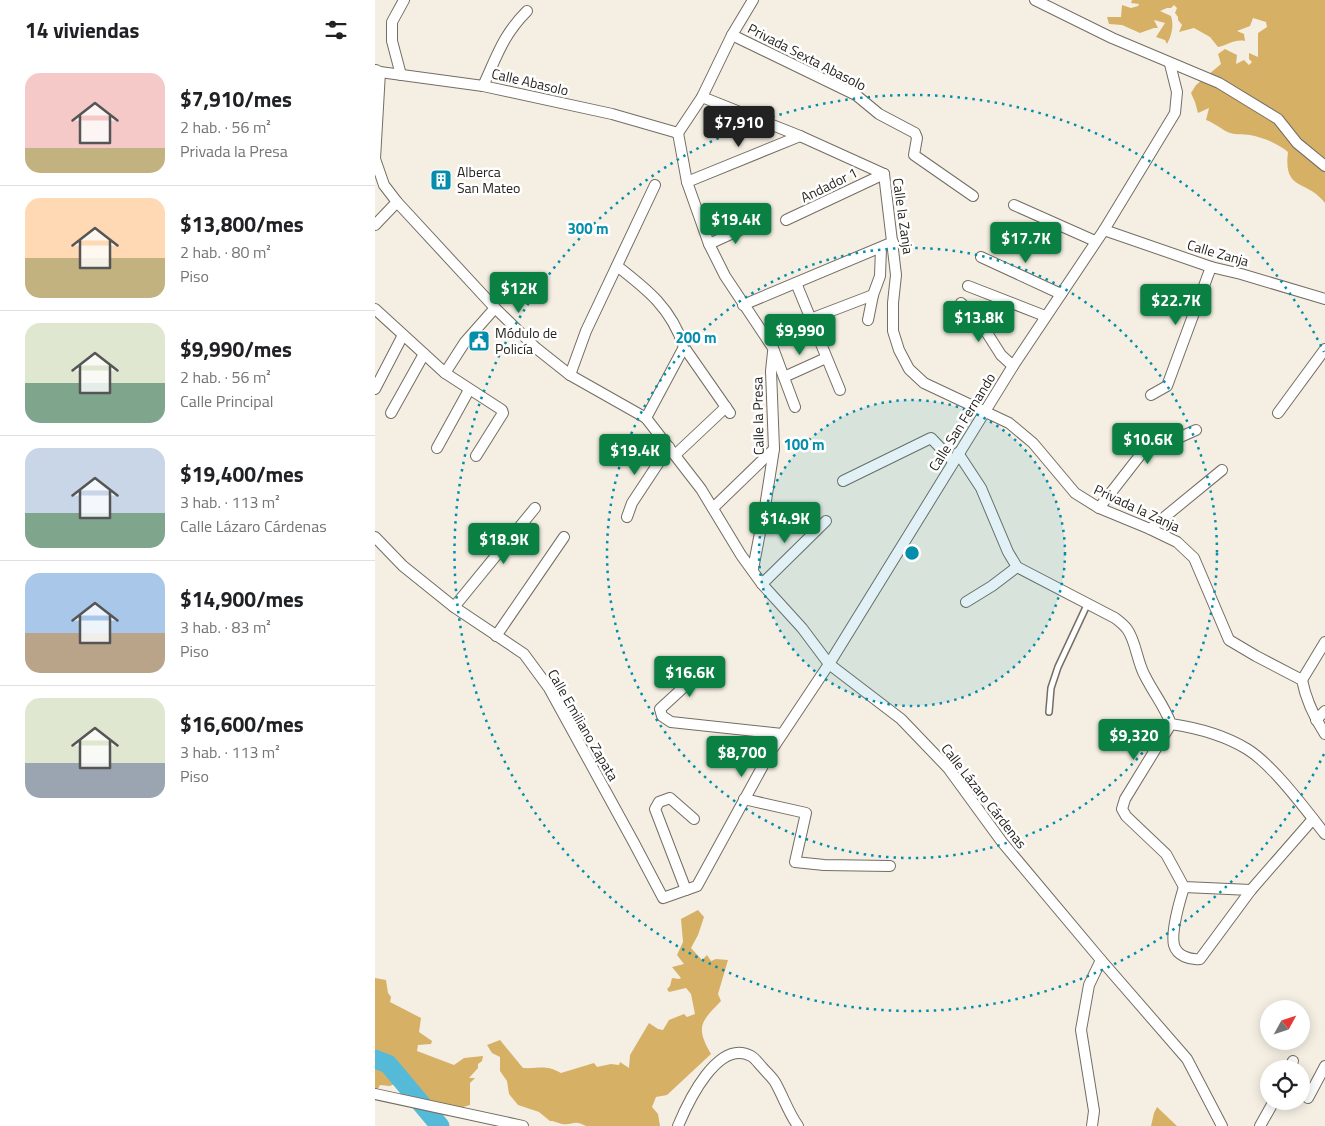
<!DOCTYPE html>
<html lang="es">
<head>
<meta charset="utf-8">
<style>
  body { margin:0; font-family:"Titillium Web",sans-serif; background:#f2f2f2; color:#202124; height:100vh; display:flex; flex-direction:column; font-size:19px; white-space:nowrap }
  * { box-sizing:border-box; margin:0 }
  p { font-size:16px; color:#757577 }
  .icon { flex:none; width:28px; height:28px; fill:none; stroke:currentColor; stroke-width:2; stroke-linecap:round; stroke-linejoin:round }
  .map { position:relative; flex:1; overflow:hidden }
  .details { display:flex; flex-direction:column; background:#fff; width:375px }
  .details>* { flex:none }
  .needle { width:32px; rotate:50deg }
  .controls { position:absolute; left:885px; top:1000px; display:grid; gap:10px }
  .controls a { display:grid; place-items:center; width:50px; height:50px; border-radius:50%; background:#fff; box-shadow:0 2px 12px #0003; font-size:25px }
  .price { position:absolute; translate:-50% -42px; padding:0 11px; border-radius:5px; background:#0b8043; color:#fff; font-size:16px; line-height:32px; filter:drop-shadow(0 1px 2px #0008) }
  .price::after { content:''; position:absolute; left:50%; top:30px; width:15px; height:11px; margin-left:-8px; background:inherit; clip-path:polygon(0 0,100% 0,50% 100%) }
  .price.selected { background:#222; color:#fff }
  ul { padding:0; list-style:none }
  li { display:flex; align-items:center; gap:15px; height:125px; padding:0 25px }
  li+li { border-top:1px solid #e0e0e0 }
  li span { display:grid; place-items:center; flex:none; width:140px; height:100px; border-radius:15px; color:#555 }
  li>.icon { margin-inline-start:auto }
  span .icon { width:60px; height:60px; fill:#fffc; stroke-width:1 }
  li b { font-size:21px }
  h2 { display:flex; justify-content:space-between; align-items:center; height:60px; padding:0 25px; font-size:21px }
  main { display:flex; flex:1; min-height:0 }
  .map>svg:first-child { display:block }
  .forest { fill:#d6b065 }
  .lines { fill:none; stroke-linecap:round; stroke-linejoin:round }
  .river { stroke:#54bad8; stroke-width:19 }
  .service-casing { stroke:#736d63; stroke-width:8 }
  .minor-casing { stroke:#736d63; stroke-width:12 }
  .service { stroke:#fff; stroke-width:5 }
  .minor { stroke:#fff; stroke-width:10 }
  .ring { fill:none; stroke:#058dac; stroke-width:2.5; stroke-dasharray:2.5 5 }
  .labels { text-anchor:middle; stroke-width:5; stroke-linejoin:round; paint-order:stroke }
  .street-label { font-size:14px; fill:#26231f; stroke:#fff }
  .poi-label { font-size:14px; fill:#26231f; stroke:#fff; text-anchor:start }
  .centre { fill:#058dac; stroke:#fff; stroke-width:2.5 }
  .ring-label { font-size:15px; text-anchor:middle; font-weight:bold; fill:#058dac; stroke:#fff; stroke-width:5; stroke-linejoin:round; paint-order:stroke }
</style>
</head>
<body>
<main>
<section class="details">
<h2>14 viviendas<svg class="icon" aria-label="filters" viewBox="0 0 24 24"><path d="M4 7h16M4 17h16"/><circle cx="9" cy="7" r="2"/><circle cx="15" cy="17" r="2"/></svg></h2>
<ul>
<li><span style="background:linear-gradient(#f6c9c9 75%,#c2b280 0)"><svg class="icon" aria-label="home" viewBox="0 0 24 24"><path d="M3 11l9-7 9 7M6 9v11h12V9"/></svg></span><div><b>$7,910/mes</b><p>2 hab. · 56 m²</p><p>Privada la Presa</p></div></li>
<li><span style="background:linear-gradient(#ffd9b3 60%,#c2b280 0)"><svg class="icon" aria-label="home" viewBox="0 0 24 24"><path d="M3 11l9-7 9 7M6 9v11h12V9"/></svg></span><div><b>$13,800/mes</b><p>2 hab. · 80 m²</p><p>Piso</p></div></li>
<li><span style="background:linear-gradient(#dfe7d0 60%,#7fa58c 0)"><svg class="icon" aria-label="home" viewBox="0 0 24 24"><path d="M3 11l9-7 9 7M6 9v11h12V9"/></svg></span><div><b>$9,990/mes</b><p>2 hab. · 56 m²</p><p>Calle Principal</p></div></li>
<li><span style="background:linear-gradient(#c9d6e8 65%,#7fa58c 0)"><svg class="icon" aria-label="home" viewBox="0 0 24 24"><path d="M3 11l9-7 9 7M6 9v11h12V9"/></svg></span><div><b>$19,400/mes</b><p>3 hab. · 113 m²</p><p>Calle Lázaro Cárdenas</p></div></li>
<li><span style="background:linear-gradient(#a9c7e8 60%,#b9a48a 0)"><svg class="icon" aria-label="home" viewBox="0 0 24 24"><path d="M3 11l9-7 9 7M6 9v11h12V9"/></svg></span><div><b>$14,900/mes</b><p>3 hab. · 83 m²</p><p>Piso</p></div></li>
<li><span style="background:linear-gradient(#dfe7d0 65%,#9aa5b1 0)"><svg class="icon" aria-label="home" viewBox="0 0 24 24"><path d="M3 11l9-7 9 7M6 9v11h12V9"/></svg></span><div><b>$16,600/mes</b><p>3 hab. · 113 m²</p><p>Piso</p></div></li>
</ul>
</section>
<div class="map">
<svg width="950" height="1126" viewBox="0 0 950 1126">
  <rect width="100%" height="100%" fill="#f5efe3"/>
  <g class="forest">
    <path d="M 757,0 L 950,0 L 950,203 C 932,179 908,192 913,152 C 902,143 889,138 875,135 C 868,134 861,135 855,133 C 847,130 840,123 831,120 L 834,108 L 823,113 L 820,102 L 816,93 L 821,85 L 846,64 L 843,54 L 850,49 L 862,55 L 861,64 L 869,60 L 874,65 L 877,62 L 874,59 L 874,53 L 883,57 L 883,33 L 892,27 L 891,22 L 878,18 L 875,26 L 862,31 L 869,34 L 870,41 C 859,39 854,45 843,47 L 835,37 L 819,28 L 804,32 L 807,25 L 803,20 L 803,17 L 800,13 L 802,8 L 799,5 L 796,8 L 792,8 L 785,11 L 796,16 C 799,26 797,34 792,44 L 790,40 L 781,37 L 790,23 L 779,20 L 783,28 L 779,28 L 765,33 L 747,25 L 734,24 L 732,17 L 746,17 L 747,5 L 756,8 L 763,6 L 764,4 L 756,3 Z"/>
    <path d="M 323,910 L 329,917 L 323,935 L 316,948 L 327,960 L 332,955 L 336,961 L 341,959 L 353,960 L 343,994 L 346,1001 C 326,1022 320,1026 336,1054 L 292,1095 L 281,1097 L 277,1107 L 283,1114 L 285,1126 L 211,1126 C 198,1119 198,1126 187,1124 C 182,1123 180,1121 175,1121 L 164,1112 L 143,1105 L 134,1094 L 132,1081 L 125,1071 L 125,1057 L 117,1053 L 112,1045 L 125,1040 L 148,1068 C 164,1069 170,1064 186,1073 L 219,1063 L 222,1067 L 236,1064 L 244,1065 L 245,1062 L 254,1068 L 255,1055 L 274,1023 L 283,1029 L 288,1030 L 294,1020 L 309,1014 L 312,1017 L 320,1014 L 316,994 L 311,988 L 294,992 L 292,989 L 295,986 L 297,978 L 304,979 L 306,978 L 297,967 L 309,964 L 302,955 L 308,942 L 306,919 Z"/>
    <polygon points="0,978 11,980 13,993 16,997 15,1002 46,1018 44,1032 57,1041 56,1044 43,1045 42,1051 79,1065 89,1058 108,1056 107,1061 103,1064 103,1068 94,1078 100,1078 95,1083 95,1105 88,1107 74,1116 59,1114 50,1111 26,1081 15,1086 5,1085 0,1094"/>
    <polygon points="782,1107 802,1126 776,1126 779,1113"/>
  </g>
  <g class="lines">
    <polyline class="river" points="0,1059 13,1064 65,1126"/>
    <g class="service-casing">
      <polyline id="service" points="674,712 676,688 683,667 712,605"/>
    </g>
    <g class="minor-casing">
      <g id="minor">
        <polyline points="660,0 737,38 844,83 903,119 922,143 950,166"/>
        <polyline points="357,35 481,95 504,114 540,133 542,138 539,155 598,196"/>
        <polyline points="1,70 5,72 108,86 237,114 303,133"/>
        <polyline points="5,72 0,159 9,185 22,202 120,308 161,348 195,375 271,418 326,489 366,555 387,584 427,628 454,664 526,719 573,768 627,842 726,960 812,1059 847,1126"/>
        <polyline points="26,75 17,41 17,22 29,0"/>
        <path d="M 108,86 C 122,56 128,35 152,11"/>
        <polyline points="327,97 425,136 509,174"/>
        <polyline points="303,133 312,182 334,244 350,276 398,348 420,407"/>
        <polyline points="303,133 327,97 357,35 378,0"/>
        <path d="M 509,174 L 521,275 L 518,303 L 518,331 L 524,350 L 534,369 L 549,383 L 634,423 L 658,443 L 700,493 L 724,508 L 775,529 L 802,542 L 819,558 L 854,640 L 881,656 L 927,680 C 931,700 939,717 950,734"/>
        <polyline points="312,182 425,136"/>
        <polyline points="639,205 720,241"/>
        <polyline points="411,220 509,174"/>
        <polyline points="0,225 22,202"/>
        <polyline points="729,230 836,267 866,274 950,299"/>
        <polyline points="334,244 378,224"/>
        <polyline points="606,257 686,294"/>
        <path d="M 242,266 C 273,290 296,308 309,347 L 271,418"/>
        <polyline points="421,283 465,390"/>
        <polyline points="593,286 670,316"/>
        <polyline points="586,303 605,322 626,355 638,366"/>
        <polyline points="368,305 518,242"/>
        <polyline points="0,309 70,373 127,410 128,413 101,456"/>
        <polyline points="493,320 498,295 505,276 506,248"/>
        <polyline points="391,336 498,295"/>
        <polyline points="309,347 355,413"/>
        <polyline points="70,373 90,342 120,308"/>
        <polyline points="195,375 211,331 280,185"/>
        <polyline points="409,377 451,358"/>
        <polyline points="0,389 28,335"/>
        <polyline points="776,395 792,386 836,267"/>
        <polyline points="16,413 49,354"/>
        <polyline points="903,413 950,349"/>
        <polyline points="62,448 94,390"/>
        <path d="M 583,453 L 606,488 L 633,552 L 642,567 L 740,618 C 744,621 749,625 752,629 C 761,641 762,662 770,676 C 779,694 789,705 796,724 C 823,728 849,735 872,749 C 898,765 931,810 950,834"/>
        <polyline points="300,455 351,407"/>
        <polyline points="468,481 556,438 578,461"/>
        <polyline points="338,508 399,449"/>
        <polyline points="724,508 780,436 785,433 801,439 821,430"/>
        <polyline points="252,517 257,503 294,447"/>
        <polyline points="775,529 847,470"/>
        <polyline points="0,537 28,566 79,607 149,654 174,688 259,843 288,898 322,886 396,751 454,664 638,366 729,230 800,113 802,92 795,64"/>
        <polyline points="378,569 390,507 399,449 396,371 398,352"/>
        <polyline points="387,584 451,521"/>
        <polyline points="591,602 617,586 642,567"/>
        <polyline points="79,607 160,508"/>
        <polyline points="121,636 189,537"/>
        <polyline points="322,675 285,709 287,716 296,722 407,734"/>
        <polyline points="927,680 950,642"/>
        <polyline points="941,720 950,711"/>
        <polyline points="796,724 750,799 747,809 751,816 791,854 809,887 876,890"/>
        <polyline points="369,799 431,813 420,862 449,865 515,866"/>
        <path d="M 809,887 C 805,900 796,932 799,945 C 802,956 815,960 825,959 L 876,890 L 938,819"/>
        <polyline points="311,890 280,809 284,802 295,798 319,819"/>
        <polyline points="914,1069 918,1061"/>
        <polyline points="0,1094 148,1126"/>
        <polyline points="933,1098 950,1066"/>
        <path d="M 303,1126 C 313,1102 343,1038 376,1056 C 380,1058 384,1064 387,1067 C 391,1072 396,1076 400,1082 C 408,1096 413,1112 423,1126"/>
        <polyline points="717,1126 719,1111 706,1030 714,985 726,960"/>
        <polyline points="885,1126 899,1101"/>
      </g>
    </g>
    <use href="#service" class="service"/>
    <use href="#minor" class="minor"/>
  </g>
  <circle cx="537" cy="553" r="153" fill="#058dac" fill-opacity=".12"/>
  <g class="ring">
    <circle cx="537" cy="553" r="153"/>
    <circle cx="537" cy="553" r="305"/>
    <path d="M949 754A458 458 0 1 1 949 352"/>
  </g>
  <defs>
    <g id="building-square" transform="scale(1.125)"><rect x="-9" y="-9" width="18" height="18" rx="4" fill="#058dac" stroke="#fff"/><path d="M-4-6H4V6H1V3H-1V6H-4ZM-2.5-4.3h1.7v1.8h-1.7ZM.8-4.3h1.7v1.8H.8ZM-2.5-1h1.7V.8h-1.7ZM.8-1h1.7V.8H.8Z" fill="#fff"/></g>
    <g id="civic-square" transform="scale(1.125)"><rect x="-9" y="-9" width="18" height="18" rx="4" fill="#058dac" stroke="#fff"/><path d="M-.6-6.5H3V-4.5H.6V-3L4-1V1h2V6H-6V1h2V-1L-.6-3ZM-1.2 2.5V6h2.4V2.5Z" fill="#fff"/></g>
  </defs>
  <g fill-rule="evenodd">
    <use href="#building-square" x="66" y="180"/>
    <use href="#civic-square" x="104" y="341"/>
  </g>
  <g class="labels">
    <g class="street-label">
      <text transform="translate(432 57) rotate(27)" y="5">Privada Sexta Abasolo</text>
      <text transform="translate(155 82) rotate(13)" y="5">Calle Abasolo</text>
      <text transform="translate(454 185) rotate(-26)" y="5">Andador 1</text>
      <text transform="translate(528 216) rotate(82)" y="5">Calle la Zanja</text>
      <text transform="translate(843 253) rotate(16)" y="5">Calle Zanja</text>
      <text transform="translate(383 416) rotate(-91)" y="5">Calle la Presa</text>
      <text transform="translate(587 422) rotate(-58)" y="5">Calle San Fernando</text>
      <text transform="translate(762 508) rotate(25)" y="5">Privada la Zanja</text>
      <text transform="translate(208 725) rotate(60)" y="5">Calle Emiliano Zapata</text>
      <text transform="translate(609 796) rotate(52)" y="5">Calle Lázaro Cárdenas</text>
    </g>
    <g class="poi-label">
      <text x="82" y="177">Alberca<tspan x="82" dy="16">San Mateo</tspan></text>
      <text x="120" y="338">Módulo de<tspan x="120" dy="16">Policía</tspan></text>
    </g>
  </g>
  <circle cx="537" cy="553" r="8" class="centre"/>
  <g class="ring-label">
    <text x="213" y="234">300 m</text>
    <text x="321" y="343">200 m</text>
    <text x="429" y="450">100 m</text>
  </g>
</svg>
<div class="controls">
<a><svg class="needle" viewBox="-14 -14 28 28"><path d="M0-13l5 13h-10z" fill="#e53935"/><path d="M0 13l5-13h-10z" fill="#757577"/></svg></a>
<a><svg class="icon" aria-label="locate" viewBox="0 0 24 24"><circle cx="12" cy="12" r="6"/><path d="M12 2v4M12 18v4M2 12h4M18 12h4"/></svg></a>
</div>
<b class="price selected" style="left:364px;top:148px">$7,910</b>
<b class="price" style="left:361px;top:245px">$19.4K</b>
<b class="price" style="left:651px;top:264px">$17.7K</b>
<b class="price" style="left:144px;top:314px">$12K</b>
<b class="price" style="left:801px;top:326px">$22.7K</b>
<b class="price" style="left:604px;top:343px">$13.8K</b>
<b class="price" style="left:425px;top:356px">$9,990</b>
<b class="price" style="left:773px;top:465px">$10.6K</b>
<b class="price" style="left:260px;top:476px">$19.4K</b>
<b class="price" style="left:410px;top:544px">$14.9K</b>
<b class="price" style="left:129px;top:565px">$18.9K</b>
<b class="price" style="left:315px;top:698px">$16.6K</b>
<b class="price" style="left:759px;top:761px">$9,320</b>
<b class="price" style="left:367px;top:778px">$8,700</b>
</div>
</main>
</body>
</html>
